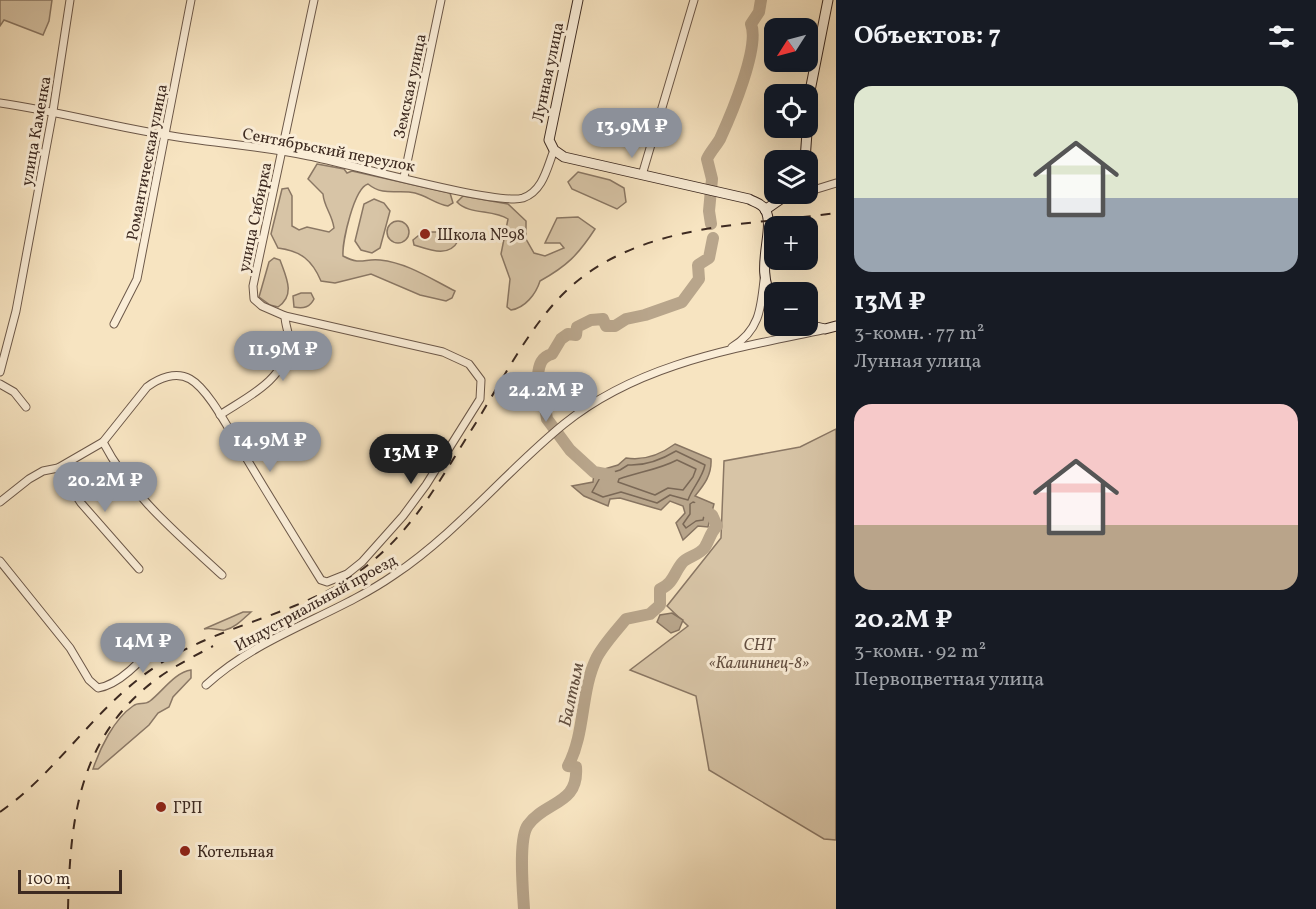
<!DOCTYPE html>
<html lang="ru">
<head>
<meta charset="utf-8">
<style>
  body { margin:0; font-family:Vollkorn,serif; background:#20242c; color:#f1f3f6; height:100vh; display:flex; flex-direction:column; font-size:22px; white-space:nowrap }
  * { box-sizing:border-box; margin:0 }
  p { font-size:20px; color:#9ea1a6 }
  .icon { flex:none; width:33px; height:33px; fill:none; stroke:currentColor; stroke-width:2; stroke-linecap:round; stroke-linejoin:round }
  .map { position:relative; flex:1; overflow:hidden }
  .details { display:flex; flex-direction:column; background:#171b24; width:480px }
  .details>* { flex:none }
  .needle { width:39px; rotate:234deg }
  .fabs { position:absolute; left:764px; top:18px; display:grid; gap:12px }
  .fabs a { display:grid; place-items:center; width:54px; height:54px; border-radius:12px; background:#171b24; box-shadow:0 6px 24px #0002; font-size:30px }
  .scale { position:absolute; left:18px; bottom:15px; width:104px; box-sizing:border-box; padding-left:6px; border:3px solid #3d2a21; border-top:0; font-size:16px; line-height:21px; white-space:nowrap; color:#3d2a21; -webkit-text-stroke:4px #faedd7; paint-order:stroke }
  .price { position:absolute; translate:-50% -51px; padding:0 14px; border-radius:21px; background:#8c9099; color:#fff; font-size:20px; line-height:39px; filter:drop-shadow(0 2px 3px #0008) }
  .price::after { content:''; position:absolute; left:50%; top:36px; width:18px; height:14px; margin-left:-9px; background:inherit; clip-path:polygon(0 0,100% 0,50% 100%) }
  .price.current { background:#222; color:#fff }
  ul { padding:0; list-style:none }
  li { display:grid; align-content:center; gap:12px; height:318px; padding:0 18px }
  li span { display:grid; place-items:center; height:186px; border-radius:18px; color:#555 }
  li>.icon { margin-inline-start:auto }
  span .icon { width:108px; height:108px; fill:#fffc; stroke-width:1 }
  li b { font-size:26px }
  h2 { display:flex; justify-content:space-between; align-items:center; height:72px; padding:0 18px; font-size:26px }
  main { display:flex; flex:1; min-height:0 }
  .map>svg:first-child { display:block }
  .green { fill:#d7c4a6; stroke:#8a7764; stroke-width:1.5 }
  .water { fill:#b8a58b; stroke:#877461; stroke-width:1.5 }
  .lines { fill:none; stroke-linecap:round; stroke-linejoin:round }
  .shore { stroke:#7a6856; stroke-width:1.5 }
  .river { stroke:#b8a58b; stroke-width:12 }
  .street-casing { stroke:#6c5849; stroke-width:9 }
  .secondary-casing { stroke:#3d2a21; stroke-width:11 }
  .street { stroke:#faedd7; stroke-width:7 }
  .secondary { stroke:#faedd7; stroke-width:9 }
  .rail { stroke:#3d2a21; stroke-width:2; stroke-dasharray:10 10; stroke-linecap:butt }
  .poi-dot { fill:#8f2418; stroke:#faedd7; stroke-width:2 }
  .labels { text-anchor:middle; stroke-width:6; stroke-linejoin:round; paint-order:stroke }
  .street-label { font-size:16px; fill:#3d2a21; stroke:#faedd7 }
  .poi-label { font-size:16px; fill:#3d2a21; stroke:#faedd7; text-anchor:start }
  .park-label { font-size:16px; font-style:italic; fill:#645042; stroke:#faedd7 }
  .water-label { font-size:18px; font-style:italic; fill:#624f41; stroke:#faedd7 }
</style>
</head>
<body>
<main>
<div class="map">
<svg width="836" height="909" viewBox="0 0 836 909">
  <rect width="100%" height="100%" fill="#f7e4c1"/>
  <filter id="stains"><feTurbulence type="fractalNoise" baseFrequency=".00333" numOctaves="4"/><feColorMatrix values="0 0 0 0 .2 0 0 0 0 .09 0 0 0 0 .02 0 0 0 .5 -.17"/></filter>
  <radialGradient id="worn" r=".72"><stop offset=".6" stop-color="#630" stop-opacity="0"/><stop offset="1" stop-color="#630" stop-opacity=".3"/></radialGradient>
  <g class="green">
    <polygon points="0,0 52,0 49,21 43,35 4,20 0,26"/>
    <path d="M 317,164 L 344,169 L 347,173 L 352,171 L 450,193 L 453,203 L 448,206 C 436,204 427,196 415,193 C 398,189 384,197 368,184 C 354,188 342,242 343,256 C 362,266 364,258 380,260 C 408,263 431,279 455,291 L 452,298 L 446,301 L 420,295 L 371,274 L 335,283 L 321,281 C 312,260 301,251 278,248 L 271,234 L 282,189 L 288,188 L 292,196 L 292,226 L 299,230 L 307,227 L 329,232 L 334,228 C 332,214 324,207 323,194 L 308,179 Z"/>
    <polygon points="578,172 610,180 624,188 626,202 617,209 572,189 568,182"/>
    <path d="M 463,196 L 508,204 L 526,221 L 526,239 L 534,253 L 545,256 L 564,248 L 560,243 L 545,243 L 557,218 L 578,217 L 595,229 C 578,255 567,266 540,281 C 536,294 525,308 511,310 L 507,307 L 510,279 L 501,254 L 508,219 C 493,209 469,215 457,202 Z"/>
    <polygon points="374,199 384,203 390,211 380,248 372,253 361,250 355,241 364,204"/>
    <circle cx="398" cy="232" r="11"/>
    <path d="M 423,232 L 447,232 L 456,235 L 458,241 C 449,258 430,250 414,245 L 413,240 Z"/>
    <path d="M 274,258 L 280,260 C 286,277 296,295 278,307 L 270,305 L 259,297 L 269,262 Z"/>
    <path d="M 301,293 L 311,293 L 314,299 C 310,307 304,309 294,307 L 293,296 Z"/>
    <polygon points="836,429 836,840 824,839 709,770 696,696 630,670 688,626 667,606 721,538 724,461 800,447"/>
    <path d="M 243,612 L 251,612 C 243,619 235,628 225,630 C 218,631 212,627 204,629 Z"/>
    <path d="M 191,670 L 191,678 L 173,697 L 169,707 L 158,713 L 149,725 L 98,769 L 93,769 C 100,748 114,719 133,706 C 139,701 144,706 150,701 C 162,692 175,672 191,670 Z"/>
  </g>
  <g class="water">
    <path d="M 675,444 L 711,459 C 712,475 704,485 695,496 L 714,504 L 708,527 L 698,526 L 683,540 L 676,523 L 685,513 L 683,506 L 670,501 L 661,510 L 620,498 L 610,499 L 608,506 L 584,496 L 572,486 L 593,482 L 594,472 L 618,465 L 626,458 C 644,461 660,455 675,444 Z"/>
    <polygon points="672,613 683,620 679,630 671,633 657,622 660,615"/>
  </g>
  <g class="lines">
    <g class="shore">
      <path d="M 676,451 L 705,465 C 702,479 692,488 688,500 L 670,495 L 657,503 L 621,492 L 603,497 L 592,492 L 601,476 L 620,470 L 628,465 C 646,466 661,460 676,451 Z"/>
      <path d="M 677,460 L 696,469 L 693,477 L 683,490 L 668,488 L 655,495 L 618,482 L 619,479 C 638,472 658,470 677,460 Z"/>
      <polygon points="693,502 706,507 703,520 696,521 686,528 683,524 690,514 690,504"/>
    </g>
    <g class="river">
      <path d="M 711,224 L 709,211 L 712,179 L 707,159 C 710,152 716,146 720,139 C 731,115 760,47 751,24 L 759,12 L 761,0"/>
      <path d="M 610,475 L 594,472 L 570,450 L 547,419 L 541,381 L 538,375 C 539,365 541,357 552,354 L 561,339 L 568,334 L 576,335 L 577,327 L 591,320 L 603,319 L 606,326 L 615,326 L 626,319 L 645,315 L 682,302 L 699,279 L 698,265 L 709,258 L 713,238"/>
      <path d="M 524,909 C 523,891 518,838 528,825 C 545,801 579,805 576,767 L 568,766 C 586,732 580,691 597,657 C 604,644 616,631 626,619 L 650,614 L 660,605 L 660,589 C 673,584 674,573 682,563 C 687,556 699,556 705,547 C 710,539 710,533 717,526 L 712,515 L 699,507"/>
    </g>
    <g class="street-casing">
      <g id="street">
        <path d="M 0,103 C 56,111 110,126 165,135 C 213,143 262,146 309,156 C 346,163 497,206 523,198 C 543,191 547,168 554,150"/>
        <polyline points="642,175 694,0"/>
        <polyline points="404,177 441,0"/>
        <polyline points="807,192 836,183"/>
        <polyline points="787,196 803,194"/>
        <polyline points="114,324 137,279 191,0"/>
        <path d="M 732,347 C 759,331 761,309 764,280"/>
        <polyline points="0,372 16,311 53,111 70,0"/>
        <polyline points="0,384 14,392 26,407"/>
        <path d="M 220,415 C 245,398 285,381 289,343 C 290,334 285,326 285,316"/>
        <path d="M 103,442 C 131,496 179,535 222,575"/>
        <polyline points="58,468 81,503 139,569"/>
        <path d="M 0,502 L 29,479 L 43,471 L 58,468 L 103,442 L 147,387 C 159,378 176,371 190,379 C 208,389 228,428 239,446 C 266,491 293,535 321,580 L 327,582 L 347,574 L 362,562 L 403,516 L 426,485 L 480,399 L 481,380 L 469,364 L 443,352 L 285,316 L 262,306 L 254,299 L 253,286 L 314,0"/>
        <path d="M 0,561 L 70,648 L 89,680 L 98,688 C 124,684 152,649 167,629"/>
        <path d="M 206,685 C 260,635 335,616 394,575 C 458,532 505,472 564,424 C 638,364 732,349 822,330"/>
      </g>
    </g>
    <g class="secondary-casing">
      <g id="secondary">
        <path d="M 578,0 L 549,140 L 554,150 L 564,157 L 749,199 C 754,202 762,204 765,209 C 777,230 752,269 774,301"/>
        <polyline points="805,160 810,91 828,0"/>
        <polyline points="765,210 788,194"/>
        <polyline points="807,325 825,329 836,326"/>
      </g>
    </g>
    <use href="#street" class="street"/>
    <use href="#secondary" class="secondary"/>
    <g class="rail">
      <path d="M 0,812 C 60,770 95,706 158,665 C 227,620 310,615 375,559 C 417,523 443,475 472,429 C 500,385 525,333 562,295 C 633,223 743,226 836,213"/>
      <path d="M 68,909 C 70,821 78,739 154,681 C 172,667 193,657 213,646"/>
    </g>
  </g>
  <g class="poi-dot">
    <circle cx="425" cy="234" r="6"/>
    <circle cx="161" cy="807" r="6"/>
    <circle cx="185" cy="851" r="6"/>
  </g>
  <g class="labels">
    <g class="street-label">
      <text transform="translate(547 72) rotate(-78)" y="6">Лунная улица</text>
      <text transform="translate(409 86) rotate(-78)" y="6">Земская улица</text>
      <text transform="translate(35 131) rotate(-80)" y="6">улица Каменка</text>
      <text transform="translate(329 149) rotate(11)" y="6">Сентябрьский переулок</text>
      <text transform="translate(146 162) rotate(-79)" y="6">Романтическая улица</text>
      <text transform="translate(254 217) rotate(-78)" y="6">улица Сибирка</text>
      <text transform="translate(315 602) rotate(-29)" y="6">Индустриальный проезд</text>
    </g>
    <g class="poi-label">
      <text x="437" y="240">Школа №98</text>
      <text x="173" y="813">ГРП</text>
      <text x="197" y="857">Котельная</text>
    </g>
    <g class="park-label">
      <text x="759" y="650">СНТ<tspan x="759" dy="18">«Калининец-8»</tspan></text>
    </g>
    <g class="water-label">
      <text transform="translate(571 694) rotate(-78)" y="6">Балтым</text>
    </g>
  </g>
  <rect width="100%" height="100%" filter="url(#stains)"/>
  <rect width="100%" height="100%" fill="url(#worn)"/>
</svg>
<div class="fabs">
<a><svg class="needle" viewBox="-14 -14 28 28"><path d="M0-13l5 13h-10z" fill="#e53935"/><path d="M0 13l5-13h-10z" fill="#9ea1a6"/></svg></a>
<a><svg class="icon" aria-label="locate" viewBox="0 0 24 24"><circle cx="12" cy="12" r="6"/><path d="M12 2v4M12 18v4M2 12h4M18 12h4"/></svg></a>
<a><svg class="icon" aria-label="layers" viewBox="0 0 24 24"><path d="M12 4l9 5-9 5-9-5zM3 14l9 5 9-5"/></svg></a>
<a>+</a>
<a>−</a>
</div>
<div class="scale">100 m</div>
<b class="price" style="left:632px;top:159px">13.9M ₽</b>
<b class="price" style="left:283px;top:382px">11.9M ₽</b>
<b class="price" style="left:546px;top:423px">24.2M ₽</b>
<b class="price" style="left:270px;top:473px">14.9M ₽</b>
<b class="price current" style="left:411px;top:485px">13M ₽</b>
<b class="price" style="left:105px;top:513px">20.2M ₽</b>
<b class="price" style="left:143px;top:674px">14M ₽</b>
</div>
<section class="details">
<h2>Объектов: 7<svg class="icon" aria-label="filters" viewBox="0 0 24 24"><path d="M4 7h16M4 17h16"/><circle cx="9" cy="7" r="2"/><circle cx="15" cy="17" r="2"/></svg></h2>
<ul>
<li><span style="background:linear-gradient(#dfe7d0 60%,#9aa5b1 0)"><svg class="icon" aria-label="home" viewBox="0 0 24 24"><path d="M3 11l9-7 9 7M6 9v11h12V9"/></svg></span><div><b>13M ₽</b><p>3-комн. · 77 m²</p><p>Лунная улица</p></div></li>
<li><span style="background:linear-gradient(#f6c9c9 65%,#b9a48a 0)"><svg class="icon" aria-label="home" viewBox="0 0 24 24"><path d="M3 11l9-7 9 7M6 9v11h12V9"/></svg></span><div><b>20.2M ₽</b><p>3-комн. · 92 m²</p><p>Первоцветная улица</p></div></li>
</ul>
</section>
</main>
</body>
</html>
